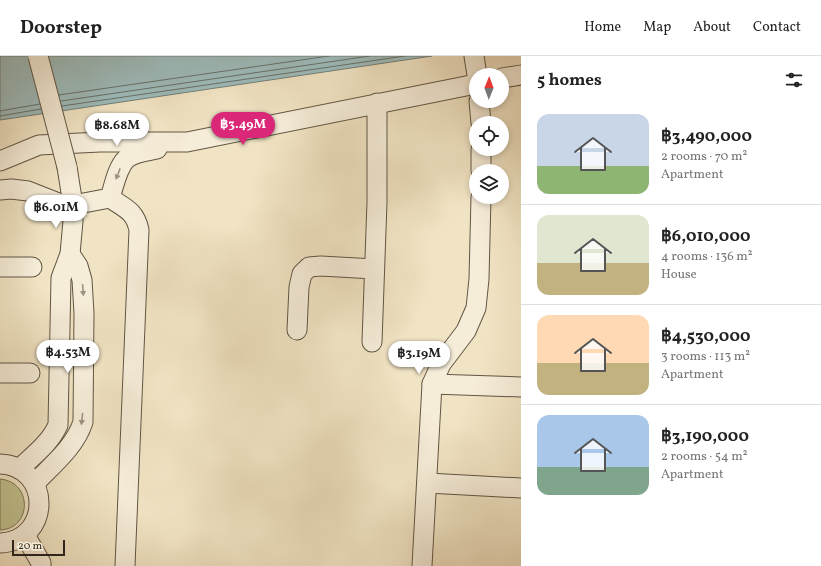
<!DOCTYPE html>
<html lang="en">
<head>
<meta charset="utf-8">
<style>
  body { margin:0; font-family:Vollkorn,serif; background:#f6f6f6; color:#222; height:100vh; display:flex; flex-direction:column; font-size:15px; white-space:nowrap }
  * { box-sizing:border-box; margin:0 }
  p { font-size:13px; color:#767676 }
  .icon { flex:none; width:22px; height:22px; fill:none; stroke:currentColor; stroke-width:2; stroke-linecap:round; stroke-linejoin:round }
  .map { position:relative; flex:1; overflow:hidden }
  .panel { display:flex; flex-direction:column; background:#fff; width:300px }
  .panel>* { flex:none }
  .needle { width:26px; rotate:1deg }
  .buttons { position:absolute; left:469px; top:12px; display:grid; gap:8px }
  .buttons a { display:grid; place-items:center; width:40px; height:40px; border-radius:50%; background:#fff; box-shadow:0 2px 6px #0003; font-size:20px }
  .scale { position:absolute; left:12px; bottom:10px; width:53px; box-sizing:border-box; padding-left:4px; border:2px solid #312619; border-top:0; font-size:11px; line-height:14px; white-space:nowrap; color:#312619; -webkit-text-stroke:3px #f6edd9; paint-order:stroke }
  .price { position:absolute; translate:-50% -34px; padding:0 9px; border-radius:14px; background:#fff; color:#222; font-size:13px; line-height:26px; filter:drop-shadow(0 1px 2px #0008) }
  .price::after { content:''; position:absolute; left:50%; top:24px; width:12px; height:9px; margin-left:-6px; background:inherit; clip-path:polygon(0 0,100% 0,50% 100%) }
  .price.selected { background:#db2777; color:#fff }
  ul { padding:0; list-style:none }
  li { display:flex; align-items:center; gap:12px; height:100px; padding:0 16px }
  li+li { border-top:1px solid #e0e0e0 }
  li span { display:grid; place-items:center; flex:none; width:112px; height:80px; border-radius:12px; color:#555 }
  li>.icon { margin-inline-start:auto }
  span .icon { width:48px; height:48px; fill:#fffc; stroke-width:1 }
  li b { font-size:17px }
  h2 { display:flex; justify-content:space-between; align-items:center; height:48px; padding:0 16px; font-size:17px }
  header { display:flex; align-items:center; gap:24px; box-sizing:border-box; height:56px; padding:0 20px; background:#fff; border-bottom:1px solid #e0e0e0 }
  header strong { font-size:19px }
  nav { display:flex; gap:22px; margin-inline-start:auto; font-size:14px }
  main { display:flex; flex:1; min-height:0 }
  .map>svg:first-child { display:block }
  .green { fill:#c1c28f; stroke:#797454 }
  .water { fill:#9ebcbc; stroke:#72807b }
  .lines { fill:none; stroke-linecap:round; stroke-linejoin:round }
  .shore { stroke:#68716a; stroke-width:1 }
  .minor-casing { stroke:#615644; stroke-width:21 }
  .minor { stroke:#f6edd9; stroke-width:19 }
  .minor-bridge-casing { stroke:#615644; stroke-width:21; stroke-linecap:butt }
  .minor-bridge { stroke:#f6edd9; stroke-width:19 }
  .oneway { fill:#9d9383 }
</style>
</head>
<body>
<header>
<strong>Doorstep</strong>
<nav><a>Home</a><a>Map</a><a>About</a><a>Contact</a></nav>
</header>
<main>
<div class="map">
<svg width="521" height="510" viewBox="0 0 521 510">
  <rect width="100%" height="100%" fill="#f1e4c4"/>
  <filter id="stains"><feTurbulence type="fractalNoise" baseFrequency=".005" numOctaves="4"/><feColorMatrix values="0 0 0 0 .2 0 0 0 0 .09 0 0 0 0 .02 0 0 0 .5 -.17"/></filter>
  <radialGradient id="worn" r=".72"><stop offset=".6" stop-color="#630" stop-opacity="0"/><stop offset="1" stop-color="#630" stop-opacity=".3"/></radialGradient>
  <path class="green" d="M 0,423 C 33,426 32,473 0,474 Z"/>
  <polygon class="water" points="0,0 432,0 0,64"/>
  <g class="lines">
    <g class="shore">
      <polyline points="59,39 329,0"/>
      <polyline points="61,45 370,0"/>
      <polyline points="62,50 405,0"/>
      <polyline points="0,55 40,48"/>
      <polyline points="0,60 41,53"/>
    </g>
    <g class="minor-casing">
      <g id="minor">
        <polyline points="474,0 477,19"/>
        <polyline points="502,22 521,19"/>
        <polyline points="479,45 481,67"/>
        <polyline points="481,93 481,115"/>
        <polyline points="0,105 39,89 100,86 187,86 476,28"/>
        <path d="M 0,134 L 11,133 L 28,135 L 61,148 L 73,149 L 110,142 C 114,130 117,112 126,103 C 134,96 147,95 157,93"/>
        <path d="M 110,142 C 126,153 135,155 139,174 L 125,510"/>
        <polyline points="0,211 32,211"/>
        <polyline points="297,274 299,231 302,218 309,211 321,210 374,213"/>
        <polyline points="372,286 377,146 377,47"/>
        <polyline points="0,317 30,317"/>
        <polyline points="432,328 521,331"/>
        <path d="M 0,408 C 52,410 52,485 0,487"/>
        <path d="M 19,413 C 34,399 50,387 58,369 L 61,222 L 70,198 L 73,165 L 73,149 L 67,111"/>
        <path d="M 35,427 C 52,409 75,391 83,366 L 84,257 L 82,224 L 78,210 L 70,198"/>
        <polyline points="427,427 521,432"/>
        <polyline points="25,479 41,507 41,510"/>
        <polyline points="422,510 432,328 441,308 466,275 476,252 479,223 481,141"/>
      </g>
    </g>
    <use href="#minor" class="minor"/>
    <g class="minor-bridge-casing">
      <polyline id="minor-bridge" points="38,0 67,111"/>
    </g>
    <use href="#minor-bridge" class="minor-bridge"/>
  </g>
  <defs><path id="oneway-solid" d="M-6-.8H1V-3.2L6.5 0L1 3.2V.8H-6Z"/></defs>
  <g class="oneway">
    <use href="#oneway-solid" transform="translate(118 118) rotate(111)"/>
    <use href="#oneway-solid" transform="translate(83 234) rotate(86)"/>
    <use href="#oneway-solid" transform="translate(82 363) rotate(96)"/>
  </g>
  <rect width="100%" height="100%" filter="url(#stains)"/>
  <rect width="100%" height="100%" fill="url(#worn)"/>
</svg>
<div class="buttons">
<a><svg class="needle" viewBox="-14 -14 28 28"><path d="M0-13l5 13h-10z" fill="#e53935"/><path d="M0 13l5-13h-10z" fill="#767676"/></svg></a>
<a><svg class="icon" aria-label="locate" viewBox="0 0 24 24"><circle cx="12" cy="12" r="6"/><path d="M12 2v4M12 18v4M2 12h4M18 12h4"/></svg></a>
<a><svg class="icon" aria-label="layers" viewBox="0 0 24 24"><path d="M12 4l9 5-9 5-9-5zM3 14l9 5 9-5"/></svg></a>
</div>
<div class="scale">20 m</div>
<b class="price selected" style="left:243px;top:90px">฿3.49M</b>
<b class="price" style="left:117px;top:91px">฿8.68M</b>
<b class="price" style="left:56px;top:173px">฿6.01M</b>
<b class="price" style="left:68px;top:318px">฿4.53M</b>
<b class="price" style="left:419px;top:319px">฿3.19M</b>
</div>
<section class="panel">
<h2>5 homes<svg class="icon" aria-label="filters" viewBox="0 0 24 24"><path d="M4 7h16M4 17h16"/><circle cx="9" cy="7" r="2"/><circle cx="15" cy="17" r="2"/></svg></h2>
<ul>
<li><span style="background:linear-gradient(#c9d6e8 65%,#8fb573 0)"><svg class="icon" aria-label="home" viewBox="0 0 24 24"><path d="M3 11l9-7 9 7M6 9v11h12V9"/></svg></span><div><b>฿3,490,000</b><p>2 rooms · 70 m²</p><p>Apartment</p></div></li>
<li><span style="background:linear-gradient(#dfe7d0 60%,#c2b280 0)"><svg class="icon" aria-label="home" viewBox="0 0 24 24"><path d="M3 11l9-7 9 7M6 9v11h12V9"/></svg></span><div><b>฿6,010,000</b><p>4 rooms · 136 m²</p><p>House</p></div></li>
<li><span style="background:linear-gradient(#ffd9b3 60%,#c2b280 0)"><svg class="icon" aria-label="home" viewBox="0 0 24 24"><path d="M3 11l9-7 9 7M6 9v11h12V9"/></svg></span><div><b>฿4,530,000</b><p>3 rooms · 113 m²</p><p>Apartment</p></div></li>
<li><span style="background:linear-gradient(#a9c7e8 65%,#7fa58c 0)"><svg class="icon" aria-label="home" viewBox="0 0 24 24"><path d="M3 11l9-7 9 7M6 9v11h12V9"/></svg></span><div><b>฿3,190,000</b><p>2 rooms · 54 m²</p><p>Apartment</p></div></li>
</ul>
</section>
</main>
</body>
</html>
